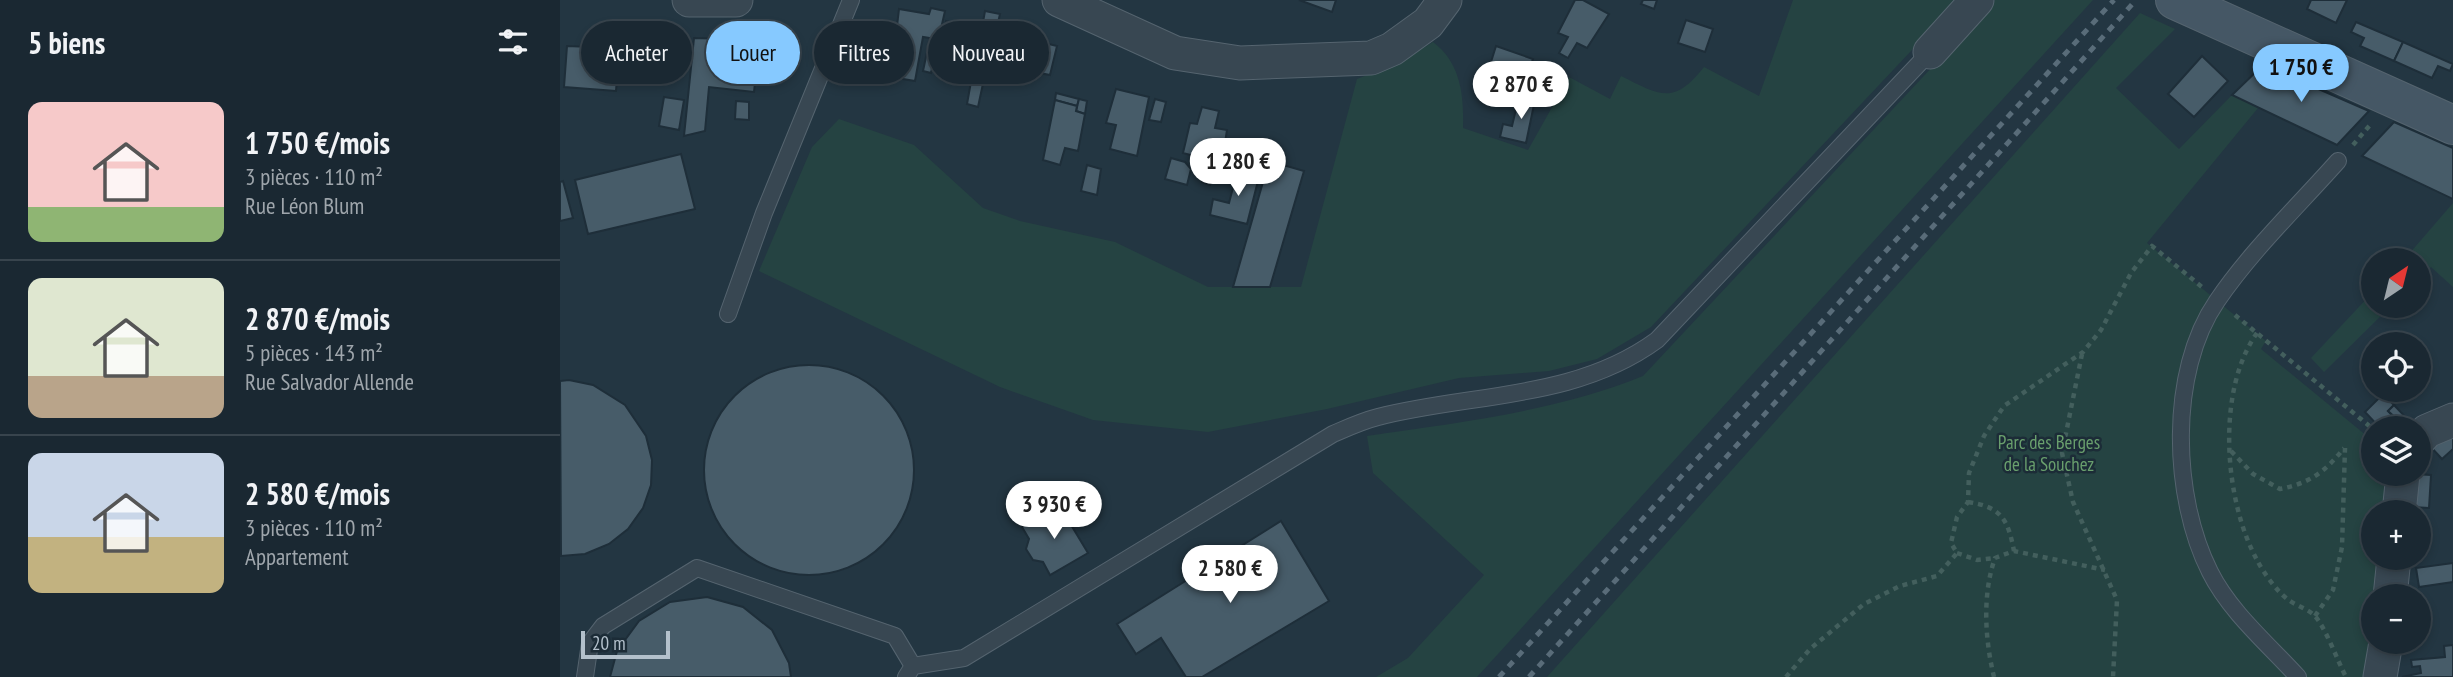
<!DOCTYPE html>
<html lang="fr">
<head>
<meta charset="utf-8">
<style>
  body { margin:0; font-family:"PT Sans Narrow",sans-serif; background:#27343e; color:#f1f3f6; height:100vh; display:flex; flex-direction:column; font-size:26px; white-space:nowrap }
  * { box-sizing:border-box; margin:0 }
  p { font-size:23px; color:#9fa6ac }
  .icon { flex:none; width:38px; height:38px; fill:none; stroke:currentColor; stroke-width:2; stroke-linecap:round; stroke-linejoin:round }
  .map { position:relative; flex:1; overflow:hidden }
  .panel { display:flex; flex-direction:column; background:#1a2832; width:560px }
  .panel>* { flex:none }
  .guide { position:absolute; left:21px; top:21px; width:665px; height:63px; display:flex; gap:14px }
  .needle { width:46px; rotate:35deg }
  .buttons { position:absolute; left:1801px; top:248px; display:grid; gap:14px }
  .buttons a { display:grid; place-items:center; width:70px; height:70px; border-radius:50%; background:#1a2832; box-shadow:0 4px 10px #0003,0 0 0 2px #38444d; font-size:35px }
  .scale { position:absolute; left:21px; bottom:18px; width:89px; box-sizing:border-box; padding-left:7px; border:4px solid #b4c1cc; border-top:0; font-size:19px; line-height:24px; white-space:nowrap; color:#b4c1cc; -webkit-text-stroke:5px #1c2c37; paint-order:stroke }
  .price { position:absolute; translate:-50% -60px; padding:0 16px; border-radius:24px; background:#fff; color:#222; font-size:23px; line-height:46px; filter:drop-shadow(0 2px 4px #0008) }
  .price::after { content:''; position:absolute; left:50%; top:42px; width:21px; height:16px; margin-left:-10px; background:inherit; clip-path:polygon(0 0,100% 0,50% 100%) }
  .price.current { background:#86c9ff; color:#111 }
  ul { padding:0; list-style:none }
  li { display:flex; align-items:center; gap:21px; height:175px; padding:0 28px }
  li+li { border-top:2px solid #38444d }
  li span { display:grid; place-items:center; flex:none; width:196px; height:140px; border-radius:14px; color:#555 }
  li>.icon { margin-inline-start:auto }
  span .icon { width:84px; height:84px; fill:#fffc; stroke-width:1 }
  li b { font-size:30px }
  h2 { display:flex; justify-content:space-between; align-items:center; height:84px; padding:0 28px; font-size:30px }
  .tag { padding:0 24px; border-radius:32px; background:#1a2832; box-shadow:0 4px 10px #0003,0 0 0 2px #38444d; font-size:24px; line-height:63px }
  .tag.current { background:#86c9ff; color:#111 }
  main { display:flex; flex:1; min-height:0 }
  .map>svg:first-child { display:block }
  .green { fill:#254342 }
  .building { fill:#475c69; stroke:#1e2e39; stroke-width:2 }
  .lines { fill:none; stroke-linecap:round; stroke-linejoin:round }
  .lane-casing { stroke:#55646f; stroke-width:18 }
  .street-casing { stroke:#55646f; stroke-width:35 }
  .secondary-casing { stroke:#55646f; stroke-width:40 }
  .path { stroke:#435f5d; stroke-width:4.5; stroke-dasharray:5 5; stroke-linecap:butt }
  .lane { stroke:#384752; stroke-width:16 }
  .street { stroke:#384752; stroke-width:33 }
  .secondary { stroke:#455765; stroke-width:38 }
  .rail { stroke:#596c79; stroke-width:5; stroke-dasharray:7 7; stroke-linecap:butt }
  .labels { text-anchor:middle; stroke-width:5; stroke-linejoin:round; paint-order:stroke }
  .park-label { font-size:19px; fill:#699f6d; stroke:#1c2c37 }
</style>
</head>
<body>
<main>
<section class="panel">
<h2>5 biens<svg class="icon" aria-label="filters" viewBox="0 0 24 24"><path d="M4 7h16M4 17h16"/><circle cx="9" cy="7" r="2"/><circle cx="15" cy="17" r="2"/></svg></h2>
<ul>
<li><span style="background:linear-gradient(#f6c9c9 75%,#8fb573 0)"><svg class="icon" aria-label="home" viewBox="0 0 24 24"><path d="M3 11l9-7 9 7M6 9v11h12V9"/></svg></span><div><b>1 750 €/mois</b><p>3 pièces · 110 m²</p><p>Rue Léon Blum</p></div></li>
<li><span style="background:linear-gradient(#dfe7d0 70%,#b9a48a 0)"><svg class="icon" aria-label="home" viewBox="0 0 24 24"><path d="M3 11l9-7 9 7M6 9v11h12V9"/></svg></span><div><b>2 870 €/mois</b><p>5 pièces · 143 m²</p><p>Rue Salvador Allende</p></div></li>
<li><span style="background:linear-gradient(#c9d6e8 60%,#c2b280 0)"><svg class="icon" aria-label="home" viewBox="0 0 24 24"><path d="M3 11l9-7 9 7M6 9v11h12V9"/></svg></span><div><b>2 580 €/mois</b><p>3 pièces · 110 m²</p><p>Appartement</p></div></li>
</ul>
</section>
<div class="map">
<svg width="1893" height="677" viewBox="0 0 1893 677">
  <rect width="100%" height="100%" fill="#233642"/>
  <g class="green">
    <path d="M 1233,0 L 1399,0 L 1091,327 L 1037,359 L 989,371 L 899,378 L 767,409 L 648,432 L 533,420 L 440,387 L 199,271 L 252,147 L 279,119 L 354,145 L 423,208 L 460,221 L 555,242 L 648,287 L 741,287 L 797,79 L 838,63 L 873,42 C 901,63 904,96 903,128 L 968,150 L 1009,77 L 1050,99 L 1061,76 C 1101,96 1114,105 1144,67 L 1199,96 Z"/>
    <path d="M 1435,0 L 1533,0 L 917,677 L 816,677 L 848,658 L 924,575 L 813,473 L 807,436 C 901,422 994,412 1083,376 Z"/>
    <polygon points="1580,13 1615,29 1556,88 1619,149 1672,95 1698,108 1587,243 1706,341 1701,349 1813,441 1813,474 1832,474 1828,513 1813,513 1813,558 1823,558 1819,597 1813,597 1813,642 1807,677 987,677"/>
    <polygon points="1893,203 1893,287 1871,267 1859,279 1858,261 1843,261"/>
    <polygon points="1813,292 1813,306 1831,306 1764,372 1751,358"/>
  </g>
  <g class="building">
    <polygon points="739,0 776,0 772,12"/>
    <polygon points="1015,0 1023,0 1049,14 1027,48 1017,43 1008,58 999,53 1008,37 998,33"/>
    <polygon points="1083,0 1097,0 1094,9 1081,4"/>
    <polygon points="1751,0 1787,0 1776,23 1747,9"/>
    <polygon points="371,8 385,11 371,73 363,71 370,38 363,37 355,81 331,77 339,9 369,14"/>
    <polygon points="425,11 440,14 435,36 421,33"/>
    <polygon points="1126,20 1153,29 1145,52 1118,43"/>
    <polygon points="386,21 416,28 407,72 398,70 395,82 383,80 386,68 376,66"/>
    <polygon points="1796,22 1843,42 1834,61 1800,46 1804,38 1791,32"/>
    <polygon points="84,33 123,36 119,68 82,65"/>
    <polygon points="452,35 497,46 490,75 459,69 455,82 436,78 443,51 447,52"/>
    <polygon points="31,36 60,38 56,91 4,87 7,46 31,47"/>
    <polygon points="134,38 167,39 165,52 198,55 194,92 149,87 145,131 124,136"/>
    <polygon points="167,39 173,39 172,53 165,52"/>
    <polygon points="1843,42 1893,64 1890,71 1878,66 1872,78 1834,61"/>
    <polygon points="936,46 973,59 967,75 947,69 942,86 925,81"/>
    <polygon points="1642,56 1668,81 1634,117 1608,94"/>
    <polygon points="1703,65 1809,111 1777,145 1672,95"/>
    <polygon points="412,76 424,79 418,107 407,104"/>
    <polygon points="556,89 589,97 577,156 550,149 556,125 546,123"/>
    <polygon points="496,93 519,99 517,106 495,100"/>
    <polygon points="964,93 976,95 966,143 940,137 943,124 952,126 957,105 961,106"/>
    <polygon points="104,97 124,100 119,130 99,126"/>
    <polygon points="519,99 527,101 525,114 516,111"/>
    <polygon points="595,99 606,102 601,122 589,120"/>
    <polygon points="495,100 517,106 516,111 525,114 518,151 505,148 500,165 483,160"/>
    <polygon points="176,101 189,102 189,120 175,119"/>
    <polygon points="642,107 659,111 655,128 667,130 662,162 657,160 650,185 642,182 645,172 638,157 623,153 630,123 637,124"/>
    <polygon points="1834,122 1893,148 1893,199 1802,156"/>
    <polygon points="121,154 135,209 28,234 15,180"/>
    <polygon points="611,158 625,162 631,169 627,185 605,179"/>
    <polygon points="709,161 744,171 710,287 673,287"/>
    <polygon points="527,165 541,169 537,195 521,191"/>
    <polygon points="678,168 700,173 687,224 650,215 653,199 669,203"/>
    <polygon points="3,181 13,218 0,221 0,182"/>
    <circle cx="249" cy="470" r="105"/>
    <polygon points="9,380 33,385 65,405 86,436 92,460 91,485 83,508 68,529 49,544 25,554 1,556 0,381"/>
    <polygon points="1823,394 1834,405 1828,411 1845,429 1821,429 1805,412"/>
    <polygon points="1834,405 1852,424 1848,429 1828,411"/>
    <polygon points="1893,428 1893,449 1882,459 1869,445"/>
    <polygon points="1855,474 1871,475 1869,508 1852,507"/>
    <polygon points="499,505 528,553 490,575 483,562 473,560 466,549 469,539 462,527"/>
    <polygon points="721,521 769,601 642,677 626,677 601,638 576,654 557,624"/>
    <polygon points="1893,563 1893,582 1859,587 1856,568"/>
    <polygon points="147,597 183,607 212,630 229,663 231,677 50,677 57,651 79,621 110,602"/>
    <polygon points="1893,645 1893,677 1842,677 1861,673 1860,666 1852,667 1851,660 1885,657 1884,646"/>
  </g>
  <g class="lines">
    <g class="lane-casing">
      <g id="lane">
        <polyline points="168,314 204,213 291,0"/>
        <polyline points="25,677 30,643 43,626 137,568 335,636 353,666"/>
        <path d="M 346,677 L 353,666 L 404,658 L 773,434 C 787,428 802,421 818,417 C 912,393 1015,400 1097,340 L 1370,52"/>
        <path d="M 1738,677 C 1708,644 1670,612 1650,572 C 1612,497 1608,372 1657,301 C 1691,251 1738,206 1778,161"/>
      </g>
    </g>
    <g class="street-casing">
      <g id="street">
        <polyline points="129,0 176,0"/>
        <polyline points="499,0 615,53 680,63 811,58 832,49 868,23 885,0"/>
        <polyline points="1370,52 1417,0"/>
        <polyline points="1858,441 1867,431 1893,420"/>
        <polyline points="1839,513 1843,474"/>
        <polyline points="1830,597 1834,558"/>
        <polyline points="1820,677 1826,642"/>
      </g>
    </g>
    <g class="secondary-casing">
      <polyline id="secondary" points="1615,0 1893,125"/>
    </g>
    <g class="path">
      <polyline points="1793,145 1810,125"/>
      <polyline points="1675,315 1813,429"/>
      <path d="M 1697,333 C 1656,390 1664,500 1697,560 C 1703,572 1716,590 1726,598 C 1734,605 1746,608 1754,615 C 1765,626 1778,662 1786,677"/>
      <polyline points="1522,354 1502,453 1513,502 1557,600 1553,677"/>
      <path d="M 1671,451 L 1693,474 L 1720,489 C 1750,483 1765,472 1784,448"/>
      <path d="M 1408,502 C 1442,507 1448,520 1454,551"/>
      <polyline points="1397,553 1417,560 1435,558"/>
      <polyline points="1755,616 1773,590 1782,547 1785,448"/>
      <polyline points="1226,677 1250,649 1304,604 1340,586 1377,576 1397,553 1391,543 1397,517 1408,502 1409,473 1424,436 1444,406 1523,352 1541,330 1571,273 1592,246 1642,287"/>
      <path d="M 1434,677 C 1425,640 1422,595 1435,558 L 1454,551 L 1545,570"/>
    </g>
    <use href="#lane" class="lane"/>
    <use href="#street" class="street"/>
    <use href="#secondary" class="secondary"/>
    <g class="rail">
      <polyline points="939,677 1554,0"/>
      <polyline points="969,677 1576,0"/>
    </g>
  </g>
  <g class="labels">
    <g class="park-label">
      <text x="1489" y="449">Parc des Berges<tspan x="1489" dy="22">de la Souchez</tspan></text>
    </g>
  </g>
</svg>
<div class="buttons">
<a><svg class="needle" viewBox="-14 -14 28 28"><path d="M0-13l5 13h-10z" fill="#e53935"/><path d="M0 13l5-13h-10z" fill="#9fa6ac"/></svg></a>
<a><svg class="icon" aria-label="locate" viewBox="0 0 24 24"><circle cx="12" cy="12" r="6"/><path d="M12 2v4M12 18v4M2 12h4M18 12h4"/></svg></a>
<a><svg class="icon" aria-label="layers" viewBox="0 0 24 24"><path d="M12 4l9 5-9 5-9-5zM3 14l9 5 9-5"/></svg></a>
<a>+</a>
<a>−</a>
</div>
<div class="scale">20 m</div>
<b class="price current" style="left:1741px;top:104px">1 750 €</b>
<b class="price" style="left:961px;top:121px">2 870 €</b>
<b class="price" style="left:678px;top:198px">1 280 €</b>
<b class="price" style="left:494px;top:541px">3 930 €</b>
<b class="price" style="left:670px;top:605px">2 580 €</b>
<div class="guide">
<a class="tag">Acheter</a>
<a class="tag current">Louer</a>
<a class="tag">Filtres</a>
<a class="tag">Nouveau</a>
</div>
</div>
</main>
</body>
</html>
